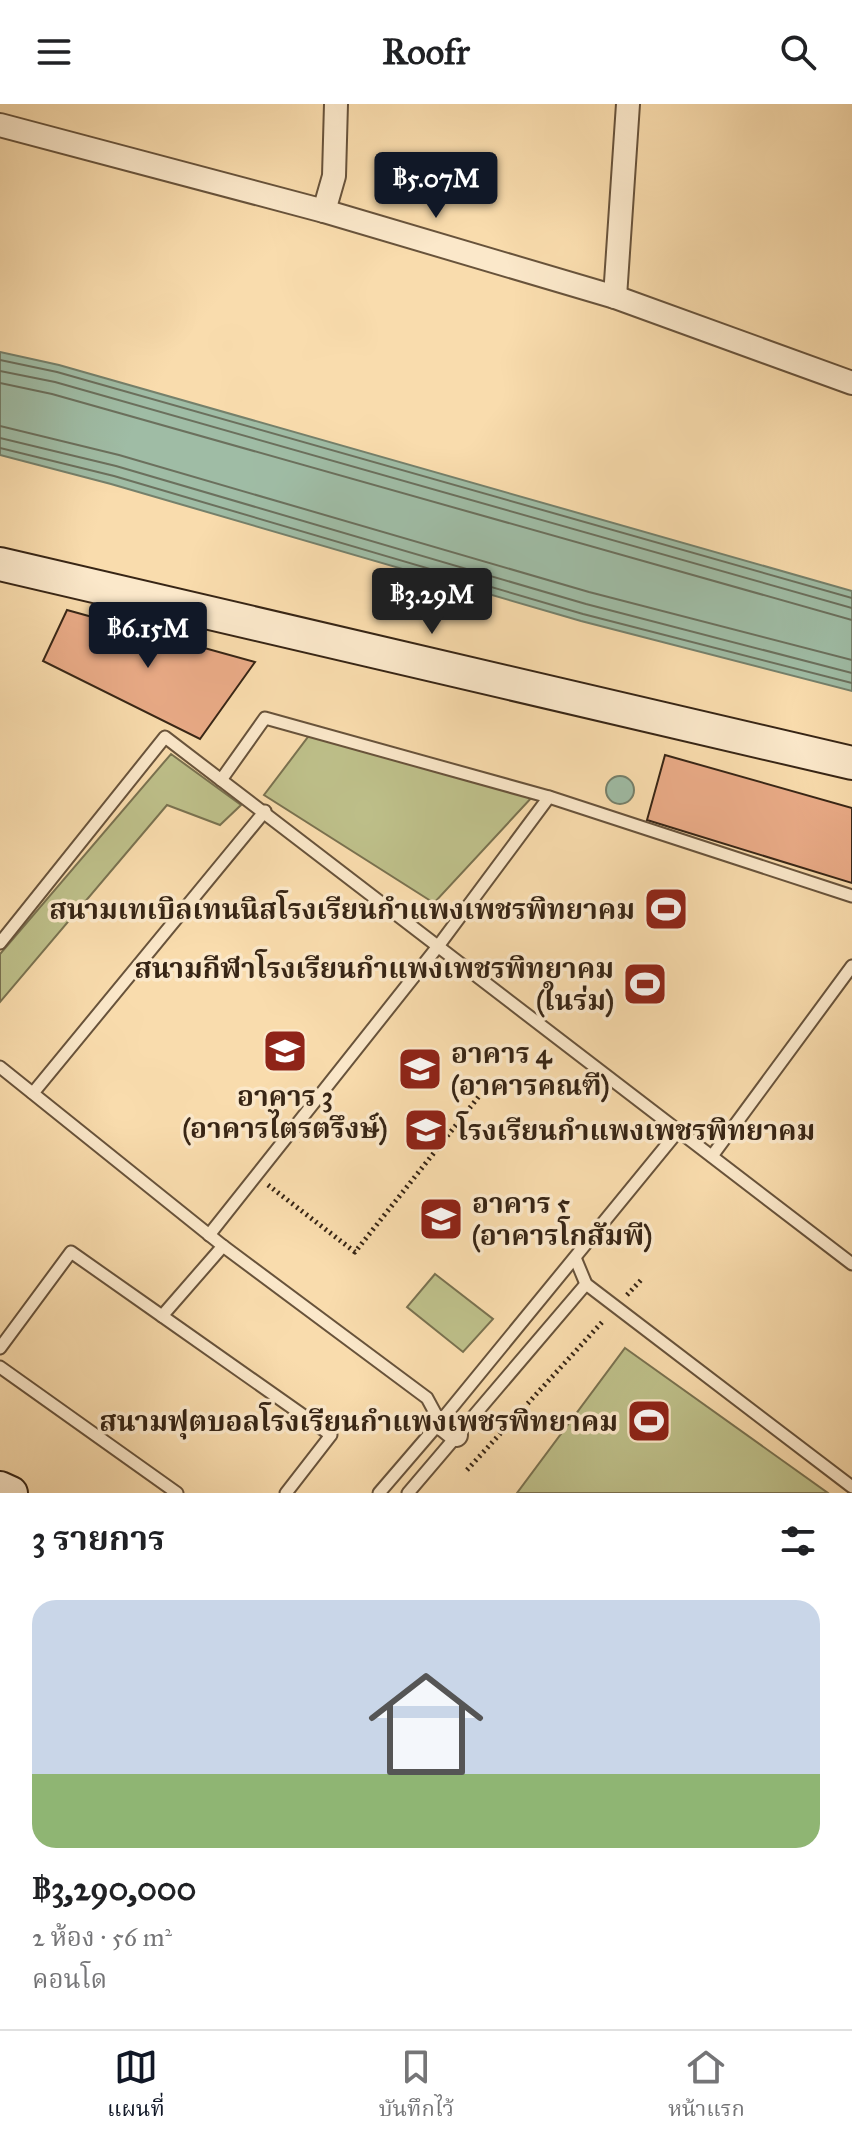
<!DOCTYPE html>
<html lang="th">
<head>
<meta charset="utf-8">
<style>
  body { margin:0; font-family:"IM FELL Great Primer","Noto Serif Thai",serif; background:#f2f2f2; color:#202124; height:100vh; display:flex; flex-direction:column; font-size:30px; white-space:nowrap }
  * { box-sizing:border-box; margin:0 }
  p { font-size:26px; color:#757577 }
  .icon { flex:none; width:44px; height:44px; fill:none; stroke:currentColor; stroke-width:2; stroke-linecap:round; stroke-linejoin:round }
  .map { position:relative; height:1389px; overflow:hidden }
  .side { display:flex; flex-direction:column; background:#fff; flex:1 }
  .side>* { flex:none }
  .price { position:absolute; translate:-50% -68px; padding:0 18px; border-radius:8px; background:#111827; color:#fff; font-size:26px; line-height:52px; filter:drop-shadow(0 2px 4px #0008) }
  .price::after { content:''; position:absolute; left:50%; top:48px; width:24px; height:18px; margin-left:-12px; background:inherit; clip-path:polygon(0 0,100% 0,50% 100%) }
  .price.on { background:#222; color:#fff }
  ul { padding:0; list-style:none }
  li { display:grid; align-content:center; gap:16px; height:424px; padding:0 32px }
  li+li { border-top:2px solid #e0e0e0 }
  li span { display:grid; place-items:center; height:248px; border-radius:24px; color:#555 }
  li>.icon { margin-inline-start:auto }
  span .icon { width:144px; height:144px; fill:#fffc; stroke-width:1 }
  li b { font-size:34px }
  h2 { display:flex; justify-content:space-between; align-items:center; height:96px; padding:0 32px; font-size:34px }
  header { display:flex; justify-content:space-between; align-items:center; height:104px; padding:0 32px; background:#fff; font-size:36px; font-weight:700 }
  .menu { display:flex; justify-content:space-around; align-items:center; height:112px; border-top:2px solid #e0e0e0; background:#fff; font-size:22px; color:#757577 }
  .menu a { display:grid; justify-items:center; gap:4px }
  .menu .on { color:#111827 }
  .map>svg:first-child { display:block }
  .green { fill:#bec08a; stroke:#7a7250; stroke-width:2 }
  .water { fill:#9fbca5; stroke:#75806b; stroke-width:2 }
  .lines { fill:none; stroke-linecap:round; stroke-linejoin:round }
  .shore { stroke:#6b705d; stroke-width:2 }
  .building { fill:#eaab87; stroke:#372515; stroke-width:2 }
  .lane-casing { stroke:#68533b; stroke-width:15 }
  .street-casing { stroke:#68533b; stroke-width:26 }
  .secondary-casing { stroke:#372515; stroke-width:36 }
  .path { stroke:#372515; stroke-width:5; stroke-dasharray:2 4; stroke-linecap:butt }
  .lane { stroke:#fbe8ca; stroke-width:11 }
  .street { stroke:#fbe8ca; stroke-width:22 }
  .secondary { stroke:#fbe8ca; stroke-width:32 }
  .labels { text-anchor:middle; stroke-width:7; stroke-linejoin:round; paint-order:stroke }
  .poi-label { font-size:28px; font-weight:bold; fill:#372515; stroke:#fbe8ca; text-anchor:end }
</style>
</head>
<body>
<header><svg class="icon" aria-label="menu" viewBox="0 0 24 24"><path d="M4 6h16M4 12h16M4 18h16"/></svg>Roofr<svg class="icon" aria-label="search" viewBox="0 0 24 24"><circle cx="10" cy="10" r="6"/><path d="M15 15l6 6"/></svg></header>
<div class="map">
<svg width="852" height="1389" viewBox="0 0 852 1389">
  <rect width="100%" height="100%" fill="#f9dcad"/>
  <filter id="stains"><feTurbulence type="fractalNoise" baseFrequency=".0025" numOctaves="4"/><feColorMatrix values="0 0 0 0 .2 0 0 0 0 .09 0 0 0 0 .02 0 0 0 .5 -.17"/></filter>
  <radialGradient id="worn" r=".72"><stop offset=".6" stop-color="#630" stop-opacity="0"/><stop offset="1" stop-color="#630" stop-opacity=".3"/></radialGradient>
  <g class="green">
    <polygon points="311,629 534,691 434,799 264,691"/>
    <polygon points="171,650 241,701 220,721 167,701 0,898 0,850"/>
    <polygon points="435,1170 493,1215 463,1248 407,1203"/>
    <polygon points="625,1244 828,1389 517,1389"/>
  </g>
  <g class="water">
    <polygon points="0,248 59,261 852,487 852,587 581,517 111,380 0,351"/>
    <circle cx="620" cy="686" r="14"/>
  </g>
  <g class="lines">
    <g class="shore">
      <polyline points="0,256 57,268 852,494"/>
      <polyline points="0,267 55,278 852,504"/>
      <polyline points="0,279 52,290 852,516"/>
      <polyline points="0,322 119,351 589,488 852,556"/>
      <polyline points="0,334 116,362 586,500 852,569"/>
      <polyline points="0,344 114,372 583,510 852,579"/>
    </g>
  </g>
  <g class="building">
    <polygon points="67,506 255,558 200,635 43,557"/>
    <polygon points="665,651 852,704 852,779 647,716"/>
  </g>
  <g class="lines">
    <g class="lane-casing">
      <g id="lane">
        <polyline points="221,676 265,614 549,693"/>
        <polyline points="0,839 165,633 852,1160"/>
        <polyline points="0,963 223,1142 427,1294 440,1318 379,1389"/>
        <polyline points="33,989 265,707"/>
        <polyline points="712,1052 852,862"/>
        <polyline points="209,1131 439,841 549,693 852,792"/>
        <polyline points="576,1156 586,1180 852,1383"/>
        <polyline points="162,1212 331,1331 286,1389"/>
        <polyline points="0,1244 71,1148 162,1212 223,1142"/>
        <polyline points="0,1263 177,1389"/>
        <polyline points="440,1318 679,1026"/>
        <polyline points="408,1389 586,1180"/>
      </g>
    </g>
    <g class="street-casing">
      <g id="street">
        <polyline points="0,21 324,107 615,193 852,279"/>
        <polyline points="324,107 334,72 336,0"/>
        <polyline points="615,193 628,0"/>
        <polyline points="440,1318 456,1331"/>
      </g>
    </g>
    <g class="secondary-casing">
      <g id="secondary">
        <polyline points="0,460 852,659"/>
        <polyline points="0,1384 11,1389"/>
      </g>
    </g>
    <g class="path">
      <polyline points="268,1081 355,1148 480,991"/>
      <polyline points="627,1191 641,1176"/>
      <polyline points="467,1366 604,1216"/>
    </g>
    <use href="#lane" class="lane"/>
    <use href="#street" class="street"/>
    <use href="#secondary" class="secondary"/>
  </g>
  <defs>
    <g id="stadium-square" transform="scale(2.3)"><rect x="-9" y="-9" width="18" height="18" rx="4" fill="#8f2418" stroke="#fbe8ca"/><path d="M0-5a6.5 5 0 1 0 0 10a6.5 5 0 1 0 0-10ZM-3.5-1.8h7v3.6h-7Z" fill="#fff"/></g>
    <g id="school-square" transform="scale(2.3)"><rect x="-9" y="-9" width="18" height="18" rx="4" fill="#8f2418" stroke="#fbe8ca"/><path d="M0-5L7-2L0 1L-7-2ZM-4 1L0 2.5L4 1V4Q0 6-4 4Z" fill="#fff"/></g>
  </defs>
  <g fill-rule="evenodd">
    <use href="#stadium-square" x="666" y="805"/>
    <use href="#stadium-square" x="645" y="880"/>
    <use href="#school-square" x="285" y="947"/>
    <use href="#school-square" x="420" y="965"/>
    <use href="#school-square" x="426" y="1026"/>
    <use href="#school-square" x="441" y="1115"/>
    <use href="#stadium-square" x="649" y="1317"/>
  </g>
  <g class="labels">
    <g class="poi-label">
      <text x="635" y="815">สนามเทเบิลเทนนิสโรงเรียนกำแพงเพชรพิทยาคม</text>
      <text x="614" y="874">สนามกีฬาโรงเรียนกำแพงเพชรพิทยาคม<tspan x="614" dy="32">(ในร่ม)</tspan></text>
      <text x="451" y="959" text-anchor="start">อาคาร 4<tspan x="451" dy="32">(อาคารคณฑี)</tspan></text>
      <text x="285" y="1002" text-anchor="middle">อาคาร 3<tspan x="285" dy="32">(อาคารไตรตรึงษ์)</tspan></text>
      <text x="457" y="1036" text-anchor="start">โรงเรียนกำแพงเพชรพิทยาคม</text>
      <text x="472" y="1109" text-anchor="start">อาคาร 5<tspan x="472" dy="32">(อาคารโกสัมพี)</tspan></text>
      <text x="618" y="1327">สนามฟุตบอลโรงเรียนกำแพงเพชรพิทยาคม</text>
    </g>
  </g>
  <rect width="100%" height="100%" filter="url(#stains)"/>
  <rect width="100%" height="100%" fill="url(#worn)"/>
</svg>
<b class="price" style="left:436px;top:116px">฿5.07M</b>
<b class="price on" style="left:432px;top:532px">฿3.29M</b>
<b class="price" style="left:148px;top:566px">฿6.15M</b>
</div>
<section class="side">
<h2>3 รายการ<svg class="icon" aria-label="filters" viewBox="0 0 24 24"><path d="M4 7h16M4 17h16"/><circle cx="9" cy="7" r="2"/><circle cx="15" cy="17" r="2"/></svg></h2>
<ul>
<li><span style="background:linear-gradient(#c9d6e8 70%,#8fb573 0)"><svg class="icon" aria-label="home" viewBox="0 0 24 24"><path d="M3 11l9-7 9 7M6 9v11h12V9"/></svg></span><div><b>฿3,290,000</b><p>2 ห้อง · 56 m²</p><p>คอนโด</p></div></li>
</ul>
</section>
<nav class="menu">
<a class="on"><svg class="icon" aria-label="map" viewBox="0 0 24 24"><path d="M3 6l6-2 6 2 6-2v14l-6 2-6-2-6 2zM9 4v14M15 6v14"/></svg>แผนที่</a>
<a><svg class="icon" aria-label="saved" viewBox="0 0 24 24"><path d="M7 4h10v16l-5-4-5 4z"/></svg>บันทึกไว้</a>
<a><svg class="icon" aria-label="home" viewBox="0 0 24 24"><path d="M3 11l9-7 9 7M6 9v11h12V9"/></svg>หน้าแรก</a>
</nav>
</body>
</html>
